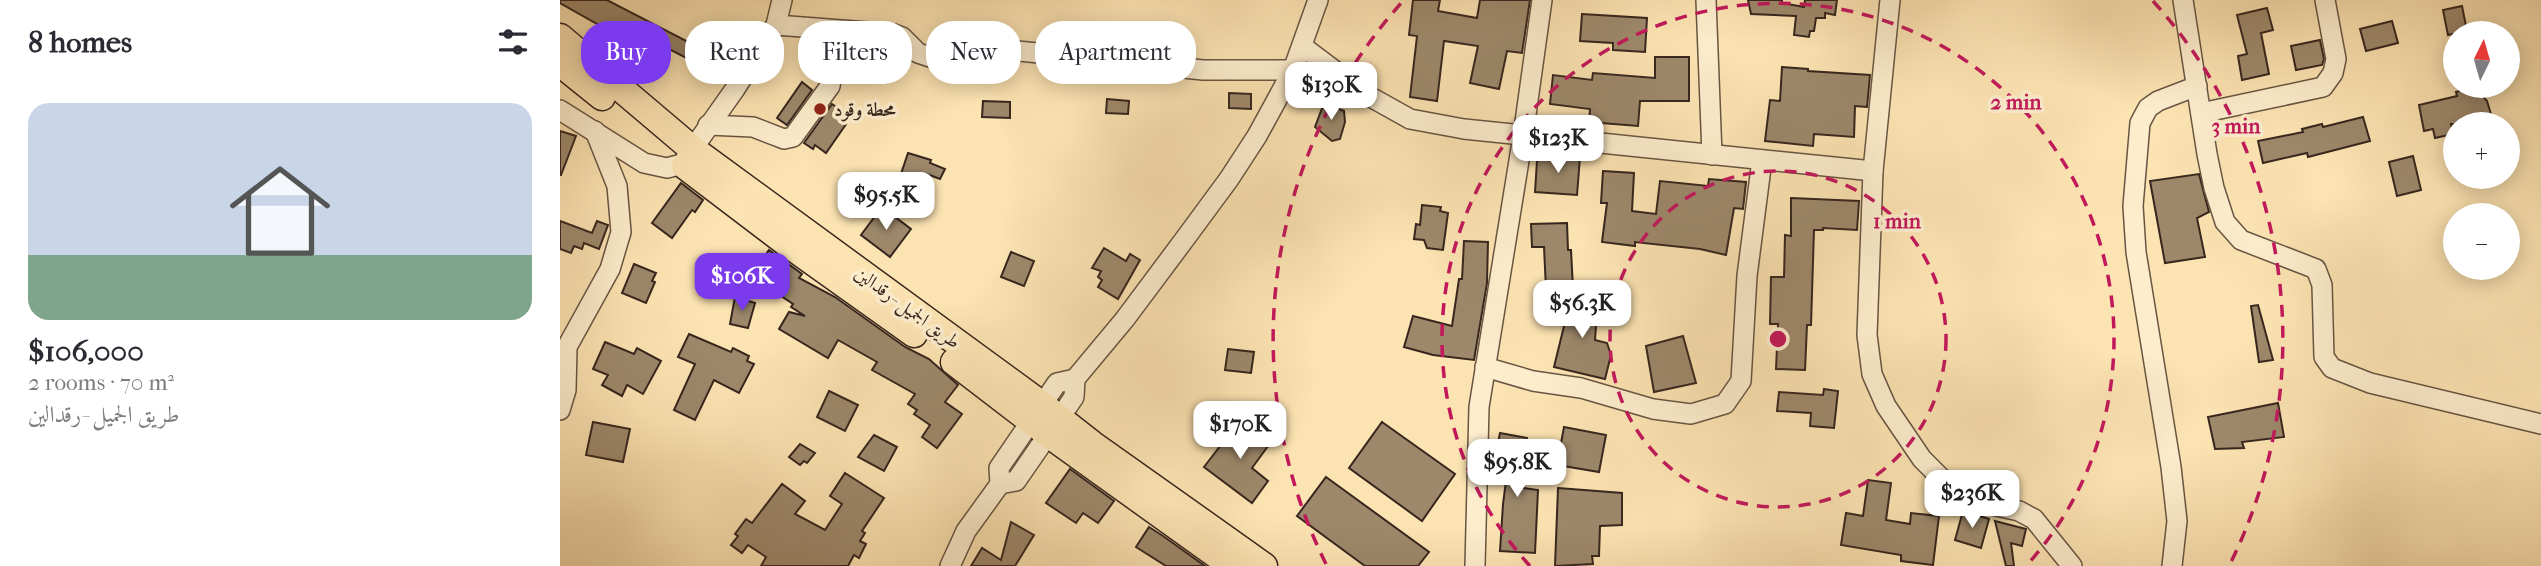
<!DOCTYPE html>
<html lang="en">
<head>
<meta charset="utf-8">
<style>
  body { margin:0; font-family:"IM FELL French Canon",Amiri,serif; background:#f2f2f3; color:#2b2b33; height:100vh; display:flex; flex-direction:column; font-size:26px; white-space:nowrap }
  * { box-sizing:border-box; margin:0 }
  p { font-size:23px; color:#7c7c81 }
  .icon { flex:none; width:38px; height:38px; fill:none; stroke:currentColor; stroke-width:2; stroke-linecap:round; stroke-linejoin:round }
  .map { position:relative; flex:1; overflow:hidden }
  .panel { display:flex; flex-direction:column; background:#fff; width:560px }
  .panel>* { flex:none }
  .guide { position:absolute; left:21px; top:21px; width:665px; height:63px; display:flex; gap:14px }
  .needle { width:46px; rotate:5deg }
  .fabs { position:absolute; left:1883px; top:21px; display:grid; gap:14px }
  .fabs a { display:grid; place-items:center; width:77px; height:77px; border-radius:50%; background:#fff; box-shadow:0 4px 18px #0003; font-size:35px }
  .price { position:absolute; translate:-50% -60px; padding:0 16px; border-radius:14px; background:#fff; color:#222; font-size:23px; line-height:46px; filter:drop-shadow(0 2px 4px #0008) }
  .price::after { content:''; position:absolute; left:50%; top:42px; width:21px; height:16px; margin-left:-10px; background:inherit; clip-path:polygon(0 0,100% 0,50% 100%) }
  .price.on { background:#7c3aed; color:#fff }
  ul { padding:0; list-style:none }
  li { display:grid; align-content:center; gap:14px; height:371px; padding:0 28px }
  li+li { border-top:2px solid #e1e1e2 }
  li span { display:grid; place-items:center; height:217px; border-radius:21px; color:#555 }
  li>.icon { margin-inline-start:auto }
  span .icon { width:126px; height:126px; fill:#fffc; stroke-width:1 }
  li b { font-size:30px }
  h2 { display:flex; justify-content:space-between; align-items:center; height:84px; padding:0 28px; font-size:30px }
  .pill { padding:0 24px; border-radius:28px; background:#fff; box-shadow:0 4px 18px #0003; font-size:24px; line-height:63px }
  .pill.on { background:#7c3aed; color:#fff }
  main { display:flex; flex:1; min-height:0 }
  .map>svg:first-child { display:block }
  .building { fill:#9d886b; stroke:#37261e; stroke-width:2 }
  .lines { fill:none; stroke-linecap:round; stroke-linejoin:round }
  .minor-casing { stroke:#685543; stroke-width:22 }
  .major-casing { stroke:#37261e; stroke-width:29 }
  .minor { stroke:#fdedcd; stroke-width:19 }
  .major { stroke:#fce3b2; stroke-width:26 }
  .ring { fill:none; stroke:#c2185b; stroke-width:3.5; stroke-dasharray:12 9 }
  .poi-dot { fill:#8f2418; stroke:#fdedcd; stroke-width:2.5 }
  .labels { text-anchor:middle; stroke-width:7; stroke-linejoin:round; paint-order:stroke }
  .poi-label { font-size:19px; font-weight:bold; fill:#37261e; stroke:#fdedcd; text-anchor:start }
  .street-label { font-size:19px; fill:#37261e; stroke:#fdedcd }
  .centre { fill:#c2185b; stroke:#fdedcd; stroke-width:3.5 }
  .ring-label { font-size:21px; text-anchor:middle; font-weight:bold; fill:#c2185b; stroke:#fdedcd; stroke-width:7; stroke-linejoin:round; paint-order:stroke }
</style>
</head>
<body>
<main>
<section class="panel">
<h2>8 homes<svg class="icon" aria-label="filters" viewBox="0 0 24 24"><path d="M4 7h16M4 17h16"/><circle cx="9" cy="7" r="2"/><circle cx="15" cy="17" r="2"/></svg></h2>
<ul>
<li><span style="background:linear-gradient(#c9d6e8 70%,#7fa58c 0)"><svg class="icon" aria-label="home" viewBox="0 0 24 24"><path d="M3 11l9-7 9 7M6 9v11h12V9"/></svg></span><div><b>$106,000</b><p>2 rooms · 70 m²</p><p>طريق الجميل -رقدالين</p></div></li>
</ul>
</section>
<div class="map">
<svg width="1981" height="566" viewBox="0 0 1981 566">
  <rect width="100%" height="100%" fill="#fce3b2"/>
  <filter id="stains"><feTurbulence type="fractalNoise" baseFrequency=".00286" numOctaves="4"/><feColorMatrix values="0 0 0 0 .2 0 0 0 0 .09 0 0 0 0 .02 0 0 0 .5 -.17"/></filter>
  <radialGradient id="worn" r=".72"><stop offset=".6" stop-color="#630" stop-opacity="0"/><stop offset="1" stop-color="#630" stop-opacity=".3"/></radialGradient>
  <g class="building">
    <polygon points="0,0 47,0 128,42 134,30 159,42 146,68 109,49 103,61 0,3"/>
    <polygon points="853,0 880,0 878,11 917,18 920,0 970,0 962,53 947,51 939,89 910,83 918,46 884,41 877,101 850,97 857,36 849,35"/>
    <polygon points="1188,0 1222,0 1222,3 1244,7 1245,0 1277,0 1275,15 1265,13 1265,18 1256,18 1254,31 1250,31 1249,37 1234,35 1236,16 1191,14"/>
    <polygon points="1902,6 1907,31 1888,35 1883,10"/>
    <polygon points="1707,8 1713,30 1701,33 1709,74 1682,80 1678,56 1687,54 1677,15"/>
    <polygon points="1022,14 1087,18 1085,52 1053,50 1053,43 1020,41"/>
    <polygon points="1832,21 1838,43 1806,51 1800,29"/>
    <polygon points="1760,40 1764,59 1762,65 1736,70 1731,46"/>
    <polygon points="1095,57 1129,57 1129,101 1080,101 1078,126 1029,122 1030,109 990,104 993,75 1032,80 1033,73 1095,78"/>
    <polygon points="1222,67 1248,69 1248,71 1310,75 1307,107 1295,106 1294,137 1254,134 1253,146 1205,141 1210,100 1220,101"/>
    <polygon points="242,82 252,90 227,125 217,118"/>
    <polygon points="1915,87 1927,101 1934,124 1891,124 1893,134 1875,138 1873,129 1864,131 1859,105 1897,96 1896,92"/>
    <polygon points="669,93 691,94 691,109 669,108"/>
    <polygon points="547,99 569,101 568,114 546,113"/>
    <polygon points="423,101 450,102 450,118 422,117"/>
    <polygon points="764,103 784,111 785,122 780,139 772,141 755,127"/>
    <polygon points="272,104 291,117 266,153 255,145 253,149 244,143"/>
    <polygon points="1803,117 1810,141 1748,157 1747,153 1703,163 1698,141 1743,132 1742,129 1762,124 1763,127"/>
    <polygon points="0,131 16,136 1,175 0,175"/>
    <polygon points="348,153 371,160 370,163 385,169 380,179 367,174 359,197 336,189"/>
    <polygon points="990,155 1020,157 1017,195 975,192 977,161"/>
    <polygon points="1853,156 1861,190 1837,196 1829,162"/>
    <polygon points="1043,171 1074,173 1072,211 1096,214 1100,181 1148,186 1149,179 1186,182 1183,209 1174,208 1166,255 1140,249 1075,242 1075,246 1042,242 1047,203 1041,203"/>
    <polygon points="1639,174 1649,212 1637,218 1645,257 1605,263 1590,181"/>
    <polygon points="121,183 143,200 135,212 132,210 112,238 92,223"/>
    <polygon points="1231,198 1299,201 1297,230 1263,228 1263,230 1254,230 1251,325 1247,325 1245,370 1216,369 1218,324 1210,324 1211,277 1224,277 1225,235 1231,236"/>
    <polygon points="862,205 881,207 880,211 888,213 883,250 867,248 864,240 854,239 856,224 860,225"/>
    <polygon points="322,207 351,229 330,257 301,235"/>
    <polygon points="0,221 32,233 37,221 48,225 39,249 24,243 22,249 14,246 11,253 0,249"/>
    <polygon points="1007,223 1008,250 1011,250 1013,288 986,289 984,247 972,247 971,224"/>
    <polygon points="904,241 928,242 927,283 914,360 873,355 844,347 853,316 892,326 899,279 902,279"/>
    <polygon points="544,248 566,261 570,254 580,260 558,299 538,287 542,280 538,277 541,271 532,268"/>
    <polygon points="209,250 242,274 239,278 275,297 345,347 369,359 398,385 385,402 402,414 377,448 362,437 370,425 354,414 357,410 348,404 355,394 312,370 317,362 278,340 268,358 219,329 229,312 245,316 231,307 233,304 215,292 213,295 195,283 205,263 202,260"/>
    <polygon points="451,252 474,261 464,286 441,277"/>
    <polygon points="74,264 96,273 92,281 95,282 86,303 62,293"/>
    <polygon points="1007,295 1038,297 1035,340 1047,343 1051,355 1045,379 994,367 1005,322"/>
    <polygon points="175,297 195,303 188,328 170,324"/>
    <polygon points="1698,305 1713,360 1699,362 1691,306"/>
    <polygon points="129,334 171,352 173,348 189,356 187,361 194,364 179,393 154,380 135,420 114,410 135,364 118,357"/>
    <polygon points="1123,336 1136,383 1094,392 1086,346"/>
    <polygon points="45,342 74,354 77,348 101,361 83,394 67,385 62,396 42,385 48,375 33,369"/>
    <polygon points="668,349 694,352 691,373 665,370"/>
    <polygon points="1264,389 1278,391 1274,428 1250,426 1251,413 1217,411 1219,392 1263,395"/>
    <polygon points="269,391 298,405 285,431 257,417"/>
    <polygon points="1718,403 1724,437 1682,442 1684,448 1655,449 1648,417"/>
    <polygon points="681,419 711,442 692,468 708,481 692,503 644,467"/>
    <polygon points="33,422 70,429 63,462 26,455"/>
    <polygon points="822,422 895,474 862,521 789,468"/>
    <polygon points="1004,427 1046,435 1039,472 997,465"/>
    <polygon points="940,433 967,438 957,487 978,490 975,553 940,551 943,504 948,466 934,463"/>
    <polygon points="314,435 337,447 324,471 298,457"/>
    <polygon points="240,444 255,453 247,463 244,461 240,465 229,457"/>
    <polygon points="510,469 554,501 538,523 523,513 516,523 486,503"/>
    <polygon points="285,473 324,498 302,531 305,533 300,541 306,544 299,558 294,555 288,566 201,566 206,557 188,545 182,553 171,545 178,536 175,534 186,519 192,523 222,484 245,501 235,514 265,530 282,504 270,496"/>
    <polygon points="766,477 869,552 858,566 805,566 737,516"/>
    <polygon points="1308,480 1331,483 1326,520 1350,524 1351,513 1379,516 1373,565 1341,561 1341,555 1281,545 1286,513 1303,516"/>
    <polygon points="998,488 1062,493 1062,525 1040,526 1039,556 1032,556 1033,564 995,566"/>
    <polygon points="1403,511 1429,519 1421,548 1395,540"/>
    <polygon points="1435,521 1466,529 1462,546 1451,543 1454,566 1446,566"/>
    <polygon points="451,522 474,535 455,566 411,566 422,548 441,560"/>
    <polygon points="589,527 603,536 645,566 606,566 576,547"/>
  </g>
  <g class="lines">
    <g class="minor-casing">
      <g id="minor">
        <polyline points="1146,0 1152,155"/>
        <polyline points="1330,0 1313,171 1307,335 1312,374 1326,406 1362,459 1393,490 1410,500 1459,511 1474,519 1512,566"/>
        <polyline points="1623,0 1647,154 1654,188 1665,222 1681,240 1756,269 1762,285 1764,357 1772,368 1810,383 1981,424"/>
        <polyline points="216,25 334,34 342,37 358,53 370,57 439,49 643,70 733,70"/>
        <polyline points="742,46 807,95 850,119 904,129 1313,171"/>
        <polyline points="0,110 84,163 107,168 122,164 175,89 216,25 222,0"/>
        <polyline points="1641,113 1763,87 1773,73 1776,59 1765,0"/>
        <polyline points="148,125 193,127 224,139 233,137 270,86 278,32"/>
        <polyline points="925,367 973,381 1021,388 1093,409 1131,414 1165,404 1181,381 1187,276 1202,160"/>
        <polyline points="0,410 6,390 7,347 50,269 61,232 57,186 35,131"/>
        <polyline points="440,484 456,481 514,397 515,379 565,319 627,236 669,179 697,136 733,70 758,0"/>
        <polyline points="390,566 406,531 440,484 439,468 497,383 515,379"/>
        <polyline points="915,566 919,407 963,136 982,0"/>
        <polyline points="1612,566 1617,521 1611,467 1576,252 1573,206 1580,123 1588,108 1598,101 1637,86"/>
      </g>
    </g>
    <g class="major-casing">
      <g id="major">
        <polyline points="0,37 131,148 481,404 532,444 704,566"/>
        <polyline points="0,63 42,97"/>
        <polyline points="125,166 225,242 354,334"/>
        <polyline points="394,362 488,434 672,566"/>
      </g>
    </g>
    <use href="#minor" class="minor"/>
    <use href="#major" class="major"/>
  </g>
  <g class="ring">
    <circle cx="1218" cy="339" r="168"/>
    <path d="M970 566A336 336 0 1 1 1466 566"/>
    <path d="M766 564A505 505 0 0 1 843 1M1593 1A505 505 0 0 1 1670 564"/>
  </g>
  <circle class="poi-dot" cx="260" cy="109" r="7"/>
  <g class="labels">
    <g class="poi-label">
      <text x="274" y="116">محطة وقود</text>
    </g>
    <g class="street-label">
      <text transform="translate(348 307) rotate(36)" y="7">طريق الجميل -رقدالين</text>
    </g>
  </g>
  <circle cx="1218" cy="339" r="10" class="centre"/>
  <g class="ring-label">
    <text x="1456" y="109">2 min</text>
    <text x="1676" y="133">3 min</text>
    <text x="1337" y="228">1 min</text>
  </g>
  <rect width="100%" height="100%" filter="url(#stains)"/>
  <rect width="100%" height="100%" fill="url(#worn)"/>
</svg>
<div class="fabs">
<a><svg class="needle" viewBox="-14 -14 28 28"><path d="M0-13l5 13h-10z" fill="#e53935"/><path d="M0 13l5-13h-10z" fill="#7c7c81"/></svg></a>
<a>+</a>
<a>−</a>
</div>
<b class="price" style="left:771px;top:122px">$130K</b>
<b class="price" style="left:998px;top:175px">$123K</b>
<b class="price" style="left:326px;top:232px">$95.5K</b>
<b class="price on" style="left:182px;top:313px">$106K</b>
<b class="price" style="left:1022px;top:340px">$56.3K</b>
<b class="price" style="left:680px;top:461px">$170K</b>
<b class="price" style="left:957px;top:499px">$95.8K</b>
<b class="price" style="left:1412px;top:530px">$236K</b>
<div class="guide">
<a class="pill on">Buy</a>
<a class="pill">Rent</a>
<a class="pill">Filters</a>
<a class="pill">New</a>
<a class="pill">Apartment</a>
</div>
</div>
</main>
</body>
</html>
